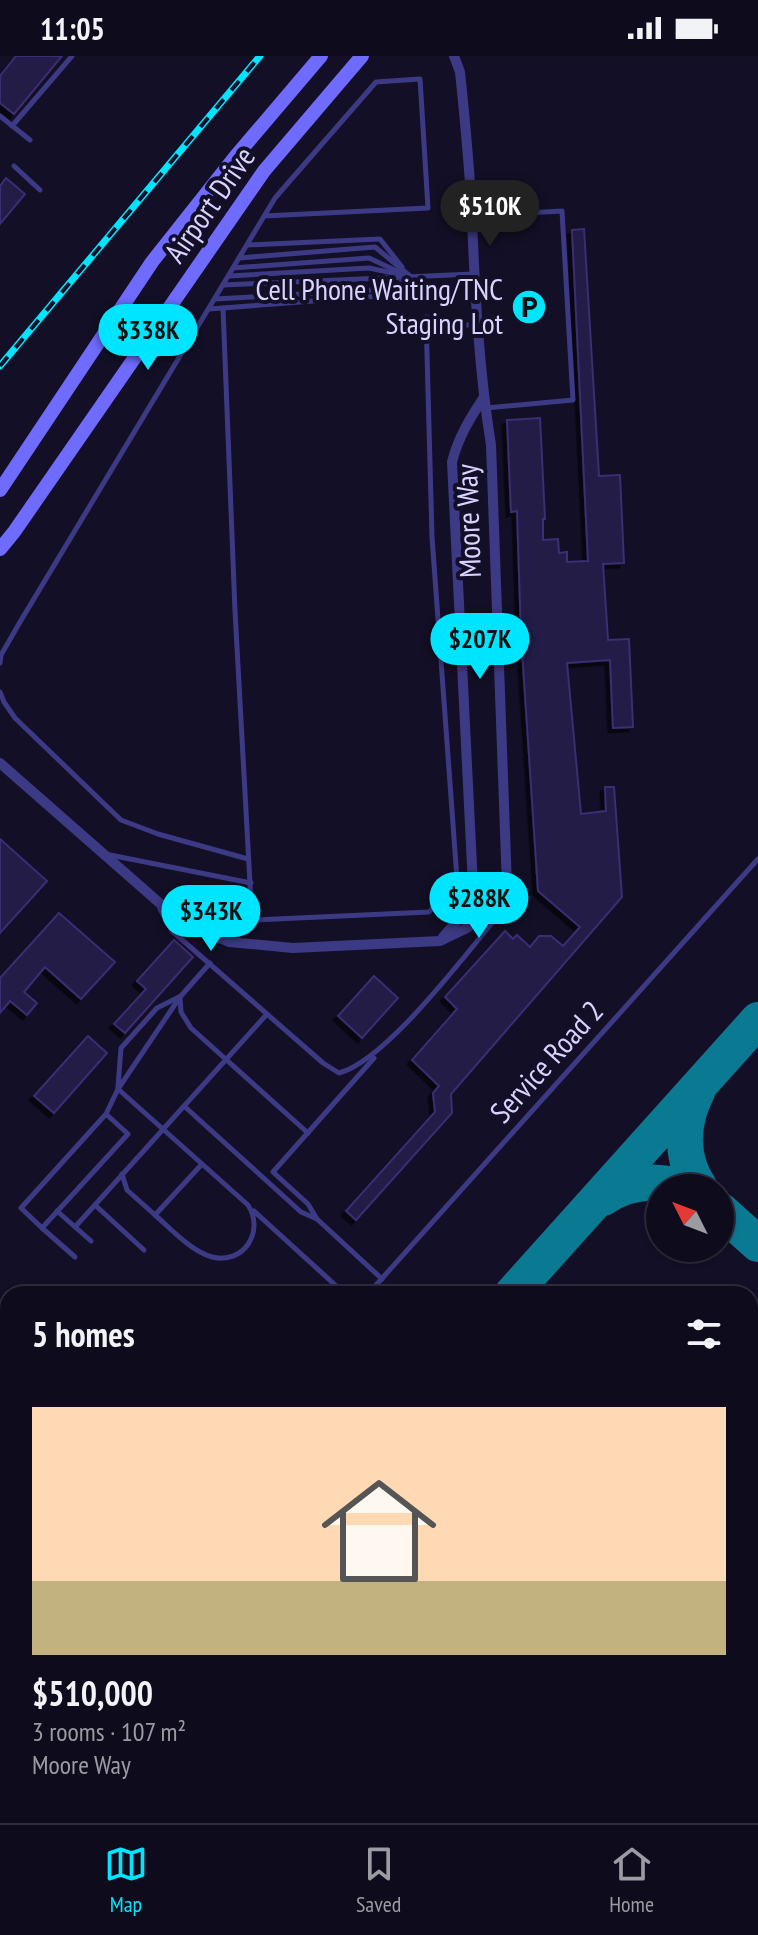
<!DOCTYPE html>
<html lang="en">
<head>
<meta charset="utf-8">
<style>
  body { margin:0; font-family:"PT Sans Narrow",sans-serif; background:#1c1929; color:#f1f3f6; height:100vh; display:flex; flex-direction:column; font-size:30px; white-space:nowrap }
  * { box-sizing:border-box; margin:0 }
  p { font-size:26px; color:#9b9ba3 }
  .icon { flex:none; width:44px; height:44px; fill:none; stroke:currentColor; stroke-width:2; stroke-linecap:round; stroke-linejoin:round }
  .map { position:relative; flex:1; overflow:hidden }
  .drawer { position:absolute; left:0px; top:1230px; width:758px; height:538px; display:flex; flex-direction:column; background:#0e0b1c; border-radius:24px 24px 0 0; box-shadow:0 2px 6px #0004,0 0 0 2px #2e2b3b }
  .drawer>* { flex:none }
  .needle { width:52px; rotate:312deg }
  .tools { position:absolute; left:646px; top:1118px; display:grid; gap:16px }
  .tools a { display:grid; place-items:center; width:88px; height:88px; border-radius:50%; background:#0e0b1c; box-shadow:0 2px 6px #0004,0 0 0 2px #2e2b3b; font-size:40px }
  .price { position:absolute; translate:-50% -68px; padding:0 18px; border-radius:28px; background:#00e5ff; color:#111; font-size:26px; line-height:52px; filter:drop-shadow(0 2px 4px #0008) }
  .price::after { content:''; position:absolute; left:50%; top:48px; width:24px; height:18px; margin-left:-12px; background:inherit; clip-path:polygon(0 0,100% 0,50% 100%) }
  .price.current { background:#222; color:#fff }
  ul { padding:0; list-style:none }
  li { display:grid; align-content:center; gap:16px; height:424px; padding:0 32px }
  li+li { border-top:2px solid #2e2b3b }
  li span { display:grid; place-items:center; height:248px; border-radius:0px; color:#555 }
  li>.icon { margin-inline-start:auto }
  span .icon { width:144px; height:144px; fill:#fffc; stroke-width:1 }
  li b { font-size:34px }
  h2 { display:flex; justify-content:space-between; align-items:center; height:96px; padding:0 32px; font-size:34px }
  .status { display:flex; justify-content:space-between; align-items:center; height:56px; padding:0 40px; background:#0e0b1c; direction:ltr }
  .status svg { height:22px; fill:currentColor }
  .tab-bar { display:flex; justify-content:space-around; align-items:center; height:112px; border-top:2px solid #2e2b3b; background:#0e0b1c; font-size:22px; color:#9b9ba3 }
  .tab-bar a { display:grid; justify-items:center; gap:4px }
  .tab-bar .current { color:#00e5ff }
  .map>svg:first-child { display:block }
  .lines { fill:none; stroke-linecap:round; stroke-linejoin:round }
  .taxiway { stroke:#0a7a92; stroke-width:36 }
  .runway { stroke:#0a7a92; stroke-width:90 }
  .building { fill:#241b47; stroke:#3b2d73; stroke-width:2; filter:url(#shadow) }
  .lane { stroke:#3d3a85; stroke-width:5 }
  .street { stroke:#3d3a85; stroke-width:10 }
  .secondary { stroke:#6f6bff; stroke-width:14 }
  .rail-casing { stroke:#00e5ff; stroke-width:7 }
  .rail { stroke:#130f26; stroke-width:4; stroke-dasharray:12; stroke-linecap:butt }
  .labels { text-anchor:middle; stroke-width:8; stroke-linejoin:round; paint-order:stroke }
  .street-label { font-size:30px; fill:#d9d4ff; stroke:#130f26 }
  .poi-label { font-size:30px; fill:#d9d4ff; stroke:#130f26; text-anchor:end }
</style>
</head>
<body>
<div class="status"><b>11:05</b><svg viewBox="0 0 49 12"><path d="M0 12V9h3v3zM5 12V6h3v6zM10 12V3h3v9zM15 12V0h3v12zM26 1h20v11H26zM47 4h2v5h-2z"/></svg></div>
<div class="map">
<svg width="758" height="1767" viewBox="0 0 758 1767">
  <defs>
    <filter id="shadow"><feDropShadow dx="-4.5" dy="4.5" stdDeviation="0" flood-color="#0009"/></filter>
  </defs>
  <rect width="100%" height="100%" fill="#130f26"/>
  <g class="lines">
    <g class="taxiway">
      <path d="M 697,1036 C 681,1067 680,1103 700,1132"/>
      <path d="M 603,1142 C 628,1125 656,1123 685,1132"/>
      <polyline points="720,1154 758,1188"/>
      <polyline points="512,1238 758,964"/>
      <polyline points="37,1767 43,1760"/>
    </g>
    <g class="runway">
      <polyline points="750,1338 758,1329"/>
      <polyline points="365,1767 371,1760"/>
    </g>
  </g>
  <g class="building">
    <polygon points="16,0 62,0 14,58 0,47 0,20"/>
    <polygon points="6,122 25,138 0,168 0,130"/>
    <polygon points="584,173 599,420 620,419 624,507 603,508 608,584 629,583 633,671 613,672 610,604 567,607 581,758 606,755 605,731 614,731 622,841 451,1038 452,1057 356,1164 346,1155 435,1056 433,1037 439,1030 412,1004 457,953 445,941 505,875 513,883 517,879 530,891 539,880 551,880 563,890 580,871 538,835 521,579 517,455 511,456 507,364 540,362 545,463 543,463 543,484 558,483 559,497 567,496 567,506 588,505 572,174"/>
    <polygon points="0,783 47,825 0,877"/>
    <polygon points="59,857 115,906 81,943 45,911 24,936 37,947 27,959 10,945 0,957 0,922"/>
    <polygon points="174,884 193,901 125,977 114,968 146,933 137,925"/>
    <polygon points="374,920 398,942 362,982 338,960"/>
    <polygon points="88,980 107,997 54,1057 34,1040"/>
  </g>
  <g class="lines">
    <g class="lane">
      <polyline points="0,60 30,84"/>
      <polyline points="12,70 72,0"/>
      <polyline points="14,110 40,134"/>
      <polyline points="472,160 562,155 573,344 486,352"/>
      <polyline points="247,189 380,183 402,211"/>
      <polyline points="239,202 375,191 410,220"/>
      <polyline points="233,212 369,202 399,216"/>
      <polyline points="229,220 369,212 402,219"/>
      <polyline points="223,229 473,218"/>
      <polyline points="215,243 390,233 403,225"/>
      <polyline points="223,252 235,555 252,864 429,856 457,823 432,481 426,261 457,270 477,268"/>
      <polyline points="209,253 392,239 410,222"/>
      <polyline points="0,607 1,599 20,566 275,142 376,26 420,23 428,152 264,160"/>
      <polyline points="0,636 4,646 15,662 121,764 158,778 248,803"/>
      <polyline points="110,799 251,827"/>
      <path d="M 160,853 L 172,875 L 323,1007 L 339,1017 C 385,1005 460,905 493,866 L 497,852"/>
      <polyline points="180,942 181,956 191,972 308,1077"/>
      <polyline points="374,1002 273,1116 308,1148 317,1163 382,1223"/>
      <polyline points="118,1031 121,992 157,952 179,941"/>
      <path d="M 118,1033 L 248,1149 C 265,1175 244,1209 212,1201 C 191,1195 171,1173 155,1159"/>
      <polyline points="184,1050 301,1156 317,1163"/>
      <polyline points="106,1058 128,1078 42,1172 21,1152 106,1058 118,1033 180,941 210,907"/>
      <polyline points="122,1118 127,1134 155,1159 202,1108"/>
      <polyline points="95,1149 144,1194"/>
      <polyline points="57,1155 91,1185"/>
      <polyline points="254,1155 345,1238"/>
      <polyline points="75,1171 267,958"/>
      <polyline points="42,1172 75,1201"/>
      <polyline points="368,1238 758,803"/>
      <polyline points="0,1506 8,1497"/>
    </g>
    <g class="street">
      <path d="M 0,707 L 180,865 L 229,886 L 293,892 L 440,885 L 467,872 L 498,849 L 507,831 L 491,389 C 479,314 475,238 472,163 C 470,114 465,64 460,16 L 454,0"/>
      <path d="M 443,881 L 469,851 L 473,830 L 452,406 C 458,382 470,362 484,341"/>
    </g>
    <g class="secondary">
      <polyline points="0,434 152,206 235,101 321,0"/>
      <polyline points="0,493 14,476 264,115 362,0"/>
    </g>
    <g class="rail-casing">
      <polyline id="rail" points="0,310 260,0"/>
    </g>
    <use href="#rail" class="rail"/>
  </g>
  <defs>
    <g id="parking-disc" transform="scale(1.8)"><circle r="9.5" fill="#00e5ff" stroke="#130f26"/><path d="M-3.5-5.5H1a3.5 3.5 0 0 1 0 7H-1V5.5H-3.5ZM-1-3.4V-.6H.8a1.4 1.4 0 0 0 0-2.8Z" fill="#111"/></g>
  </defs>
  <g fill-rule="evenodd">
    <use href="#parking-disc" x="529" y="251"/>
  </g>
  <g class="labels">
    <g class="street-label">
      <text transform="translate(210 149) rotate(-55)" y="10">Airport Drive</text>
      <text transform="translate(469 465) rotate(-92)" y="10">Moore Way</text>
      <text transform="translate(547 1006) rotate(-48)" y="10">Service Road 2</text>
    </g>
    <g class="poi-label">
      <text x="503" y="244">Cell Phone Waiting/TNC<tspan x="503" dy="34">Staging Lot</tspan></text>
    </g>
  </g>
</svg>
<div class="tools">
<a><svg class="needle" viewBox="-14 -14 28 28"><path d="M0-13l5 13h-10z" fill="#e53935"/><path d="M0 13l5-13h-10z" fill="#9b9ba3"/></svg></a>
</div>
<b class="price current" style="left:490px;top:192px">$510K</b>
<b class="price" style="left:148px;top:316px">$338K</b>
<b class="price" style="left:480px;top:625px">$207K</b>
<b class="price" style="left:479px;top:884px">$288K</b>
<b class="price" style="left:211px;top:897px">$343K</b>
<section class="drawer">
<h2>5 homes<svg class="icon" aria-label="filters" viewBox="0 0 24 24"><path d="M4 7h16M4 17h16"/><circle cx="9" cy="7" r="2"/><circle cx="15" cy="17" r="2"/></svg></h2>
<ul>
<li><span style="background:linear-gradient(#ffd9b3 70%,#c2b280 0)"><svg class="icon" aria-label="home" viewBox="0 0 24 24"><path d="M3 11l9-7 9 7M6 9v11h12V9"/></svg></span><div><b>$510,000</b><p>3 rooms · 107 m²</p><p>Moore Way</p></div></li>
</ul>
</section>
</div>
<nav class="tab-bar">
<a class="current"><svg class="icon" aria-label="map" viewBox="0 0 24 24"><path d="M3 6l6-2 6 2 6-2v14l-6 2-6-2-6 2zM9 4v14M15 6v14"/></svg>Map</a>
<a><svg class="icon" aria-label="saved" viewBox="0 0 24 24"><path d="M7 4h10v16l-5-4-5 4z"/></svg>Saved</a>
<a><svg class="icon" aria-label="home" viewBox="0 0 24 24"><path d="M3 11l9-7 9 7M6 9v11h12V9"/></svg>Home</a>
</nav>
</body>
</html>
